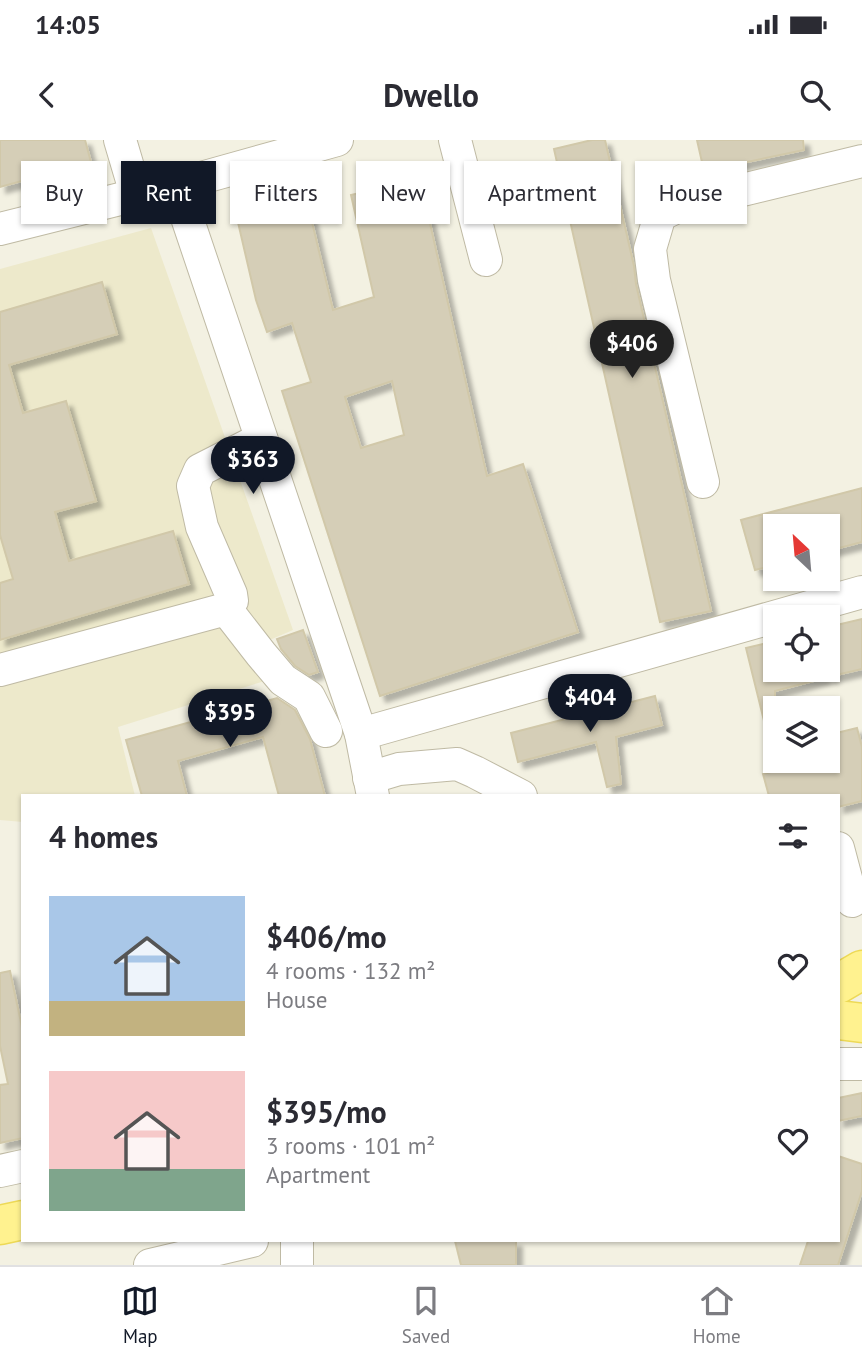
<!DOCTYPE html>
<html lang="en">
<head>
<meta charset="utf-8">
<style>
  body { margin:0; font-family:"PT Sans",sans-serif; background:#f7f7f7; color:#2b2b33; height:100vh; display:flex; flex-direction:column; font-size:26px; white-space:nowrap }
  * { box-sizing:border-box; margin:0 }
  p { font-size:23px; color:#7c7c81 }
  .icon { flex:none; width:38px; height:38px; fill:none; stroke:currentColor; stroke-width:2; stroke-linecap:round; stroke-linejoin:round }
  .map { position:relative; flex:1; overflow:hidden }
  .sheet { position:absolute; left:21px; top:654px; width:819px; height:448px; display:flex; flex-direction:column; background:#fff; border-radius:0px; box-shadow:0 2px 5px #0004 }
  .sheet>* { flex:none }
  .hud { position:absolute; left:21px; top:21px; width:821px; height:63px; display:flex; gap:14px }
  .needle { width:46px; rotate:334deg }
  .tools { position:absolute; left:763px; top:374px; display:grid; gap:14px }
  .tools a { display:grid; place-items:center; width:77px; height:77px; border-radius:0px; background:#fff; box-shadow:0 2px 5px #0004; font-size:35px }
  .price { position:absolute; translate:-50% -60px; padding:0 16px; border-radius:24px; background:#111827; color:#fff; font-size:23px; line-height:46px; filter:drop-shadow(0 2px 4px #0008) }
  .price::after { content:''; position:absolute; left:50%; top:42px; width:21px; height:16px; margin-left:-10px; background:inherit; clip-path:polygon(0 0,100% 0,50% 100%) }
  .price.on { background:#222; color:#fff }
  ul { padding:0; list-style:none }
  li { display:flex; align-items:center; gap:21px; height:175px; padding:0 28px }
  li span { display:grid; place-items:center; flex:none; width:196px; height:140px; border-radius:0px; color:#555 }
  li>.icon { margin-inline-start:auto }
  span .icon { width:84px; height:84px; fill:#fffc; stroke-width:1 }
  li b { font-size:30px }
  h2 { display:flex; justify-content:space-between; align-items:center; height:84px; padding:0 28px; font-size:30px }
  .chip { padding:0 24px; border-radius:0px; background:#fff; box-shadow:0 2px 5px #0004; font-size:24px; line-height:63px }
  .chip.on { background:#111827; color:#fff }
  .status { display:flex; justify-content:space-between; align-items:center; height:49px; padding:0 35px; background:#fff; direction:ltr }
  .status svg { height:19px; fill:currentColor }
  header { display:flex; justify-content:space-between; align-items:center; height:91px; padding:0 28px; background:#fff; font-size:32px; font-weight:600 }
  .dock { display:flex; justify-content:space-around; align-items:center; height:98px; border-top:2px solid #e1e1e2; background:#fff; font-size:19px; color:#7c7c81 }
  .dock a { display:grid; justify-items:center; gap:4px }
  .dock .on { color:#111827 }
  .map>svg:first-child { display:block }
  .education { fill:#ede9cb }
  .building { fill:#d5ceb7; stroke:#d1c8a9; stroke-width:2; fill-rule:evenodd; filter:url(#shadow) }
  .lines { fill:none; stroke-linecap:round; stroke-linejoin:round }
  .minor-casing { stroke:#bfbaa4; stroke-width:34 }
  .major-casing { stroke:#edd956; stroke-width:41 }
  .minor { stroke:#fff; stroke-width:32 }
  .major { stroke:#fff28f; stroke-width:38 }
</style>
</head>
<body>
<div class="status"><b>14:05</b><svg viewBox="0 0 49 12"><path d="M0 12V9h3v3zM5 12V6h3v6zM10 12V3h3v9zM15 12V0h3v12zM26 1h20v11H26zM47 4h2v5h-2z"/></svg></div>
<header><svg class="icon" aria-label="back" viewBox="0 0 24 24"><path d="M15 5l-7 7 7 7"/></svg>Dwello<svg class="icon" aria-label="search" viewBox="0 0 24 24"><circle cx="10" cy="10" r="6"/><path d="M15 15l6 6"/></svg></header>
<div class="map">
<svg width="862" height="1125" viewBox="0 0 862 1125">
  <defs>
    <filter id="shadow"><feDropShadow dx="6" dy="6" stdDeviation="2" flood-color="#0004"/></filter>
  </defs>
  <rect width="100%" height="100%" fill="#f3f1e2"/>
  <polygon class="education" points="151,88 293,490 258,505 271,539 118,587 135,656 23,656 23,682 0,680 0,129"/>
  <g class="building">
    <polygon points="0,0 85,0 91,22 0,47"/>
    <polygon points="592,0 605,0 634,126 636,144 711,471 660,482 554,9"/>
    <polygon points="697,0 803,0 804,10 704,31"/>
    <path d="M 420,39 L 487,336 L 523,324 L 578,492 L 380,556 L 282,251 L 311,242 L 292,183 L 267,192 L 256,160 L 237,78 L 252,74 L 251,69 L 289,59 L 291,65 L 307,61 L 333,170 L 374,157 L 351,55 ZM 392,241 L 404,295 L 361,308 L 345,257 Z"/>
    <polygon points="102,142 117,194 9,225 23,273 66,261 96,361 55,372 69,421 173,391 189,444 0,500 0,443 13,439 0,395 0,172"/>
    <polygon points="862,348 862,402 828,411 828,387 775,387 775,425 755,430 741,380"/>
    <polygon points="862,479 862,529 828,537 828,487"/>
    <polygon points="303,490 318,532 309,535 295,526 281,509 277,499"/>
    <polygon points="775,501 775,530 824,530 825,538 775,551 775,592 767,593 746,508"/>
    <polygon points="655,556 662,585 616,597 621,644 607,647 596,602 518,622 511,593"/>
    <polygon points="277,558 295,570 310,599 325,656 279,656 263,597 178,621 187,656 142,656 126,600"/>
    <polygon points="857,588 862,607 862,661 838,667 838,656 769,656 763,634 815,621 828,621 828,595"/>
    <polygon points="10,831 23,892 23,998 0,1003 0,945 8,944 0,906 0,833"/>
    <polygon points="862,953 862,976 838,981 838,958"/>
    <polygon points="838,1016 862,1024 862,1051 838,1125 800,1125 808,1101 838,1101"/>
    <polygon points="455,1101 516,1101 516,1125 461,1125"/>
  </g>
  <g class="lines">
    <g class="minor-casing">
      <g id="minor">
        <polyline points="120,0 136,54"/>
        <polyline points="455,0 486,120"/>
        <polyline points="176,45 361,594 373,656"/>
        <polyline points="0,89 176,45 337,0"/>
        <polyline points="703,342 654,140 650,109 660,75 681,65 862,21"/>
        <polyline points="226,469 261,514 283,540 309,557 326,591"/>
        <polyline points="0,530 226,469 232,461 231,454 202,387 193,346 200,330 261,299"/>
        <polyline points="361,594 862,452"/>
        <polyline points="369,638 399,629 457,624 475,632 521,656"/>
        <polyline points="838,708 852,761"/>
        <polyline points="838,924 862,924"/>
        <polyline points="0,1031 23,1026"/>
        <polyline points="150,1125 252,1101"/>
        <polyline points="297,1125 297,1101"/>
      </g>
    </g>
    <g class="major-casing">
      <g id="major">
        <polyline points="838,844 862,830"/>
        <polyline points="838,880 862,883"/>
        <polyline points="0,1085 23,1080"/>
      </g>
    </g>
    <use href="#minor" class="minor"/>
    <use href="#major" class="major"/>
  </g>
</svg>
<div class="tools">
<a><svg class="needle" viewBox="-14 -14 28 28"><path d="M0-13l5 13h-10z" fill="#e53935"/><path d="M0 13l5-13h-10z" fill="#7c7c81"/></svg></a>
<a><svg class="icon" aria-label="locate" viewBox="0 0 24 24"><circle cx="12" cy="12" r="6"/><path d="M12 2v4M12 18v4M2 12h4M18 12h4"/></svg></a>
<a><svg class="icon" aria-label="layers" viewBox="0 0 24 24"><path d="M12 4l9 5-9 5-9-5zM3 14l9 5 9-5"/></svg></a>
</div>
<b class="price on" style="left:632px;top:240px">$406</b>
<b class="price" style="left:253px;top:356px">$363</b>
<b class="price" style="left:590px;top:594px">$404</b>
<b class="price" style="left:230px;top:609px">$395</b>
<div class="hud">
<a class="chip">Buy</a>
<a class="chip on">Rent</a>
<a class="chip">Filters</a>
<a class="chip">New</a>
<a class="chip">Apartment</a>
<a class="chip">House</a>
</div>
<section class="sheet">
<h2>4 homes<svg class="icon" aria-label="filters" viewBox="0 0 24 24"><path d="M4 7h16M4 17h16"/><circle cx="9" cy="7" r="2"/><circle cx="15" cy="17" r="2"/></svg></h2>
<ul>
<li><span style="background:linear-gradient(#a9c7e8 75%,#c2b280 0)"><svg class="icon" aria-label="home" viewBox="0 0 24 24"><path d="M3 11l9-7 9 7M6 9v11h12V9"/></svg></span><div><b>$406/mo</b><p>4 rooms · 132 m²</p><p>House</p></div><svg class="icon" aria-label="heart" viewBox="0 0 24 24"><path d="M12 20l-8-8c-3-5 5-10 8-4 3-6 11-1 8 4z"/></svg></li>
<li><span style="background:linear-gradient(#f6c9c9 70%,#7fa58c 0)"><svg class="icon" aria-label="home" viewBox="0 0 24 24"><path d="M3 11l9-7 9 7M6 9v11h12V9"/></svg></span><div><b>$395/mo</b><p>3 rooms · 101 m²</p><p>Apartment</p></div><svg class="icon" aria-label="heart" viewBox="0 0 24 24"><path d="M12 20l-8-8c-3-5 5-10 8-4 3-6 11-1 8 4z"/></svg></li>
</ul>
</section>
</div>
<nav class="dock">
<a class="on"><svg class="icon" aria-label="map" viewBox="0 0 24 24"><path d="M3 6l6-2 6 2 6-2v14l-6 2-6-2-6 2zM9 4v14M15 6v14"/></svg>Map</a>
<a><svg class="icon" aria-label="saved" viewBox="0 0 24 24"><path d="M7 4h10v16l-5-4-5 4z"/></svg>Saved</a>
<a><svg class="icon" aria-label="home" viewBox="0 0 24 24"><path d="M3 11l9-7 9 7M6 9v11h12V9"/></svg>Home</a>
</nav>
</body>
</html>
